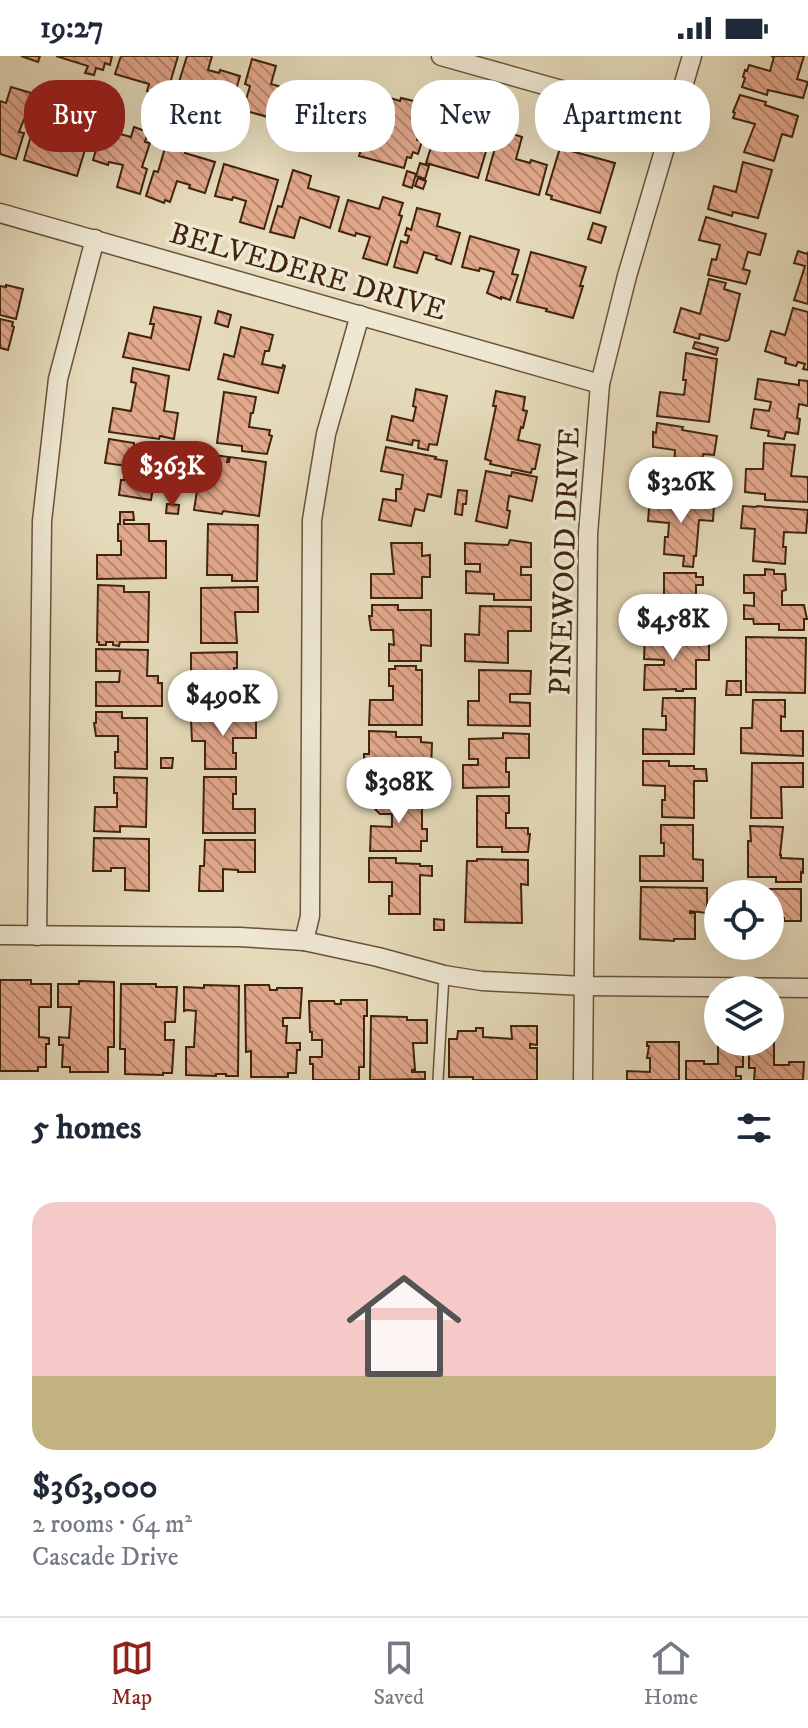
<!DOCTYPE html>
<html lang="en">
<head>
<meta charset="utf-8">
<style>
  body { margin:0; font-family:"IM FELL DW Pica",serif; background:#f2f2f3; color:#1f2937; height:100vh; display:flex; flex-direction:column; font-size:30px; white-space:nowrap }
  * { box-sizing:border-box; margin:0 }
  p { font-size:26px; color:#747a83 }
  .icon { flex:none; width:44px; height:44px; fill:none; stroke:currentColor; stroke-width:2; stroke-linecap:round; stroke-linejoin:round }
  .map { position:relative; height:1024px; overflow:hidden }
  .side { display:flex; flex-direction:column; background:#fff; flex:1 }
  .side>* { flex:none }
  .banner { position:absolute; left:24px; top:24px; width:760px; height:72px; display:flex; gap:16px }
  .buttons { position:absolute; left:704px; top:824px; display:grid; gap:16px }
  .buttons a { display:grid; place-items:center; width:80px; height:80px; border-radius:50%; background:#fff; box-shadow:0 8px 32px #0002; font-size:40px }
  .price { position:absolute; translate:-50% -68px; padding:0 18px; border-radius:28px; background:#fff; color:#222; font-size:26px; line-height:52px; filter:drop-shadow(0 2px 4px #0008) }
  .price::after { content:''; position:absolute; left:50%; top:48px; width:24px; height:18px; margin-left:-12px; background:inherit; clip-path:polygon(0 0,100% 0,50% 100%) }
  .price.active { background:#8f2418; color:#fff }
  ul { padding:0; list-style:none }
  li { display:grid; align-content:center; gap:16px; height:424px; padding:0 32px }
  li span { display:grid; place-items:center; height:248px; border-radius:24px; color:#555 }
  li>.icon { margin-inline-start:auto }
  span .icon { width:144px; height:144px; fill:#fffc; stroke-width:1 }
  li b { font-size:34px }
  h2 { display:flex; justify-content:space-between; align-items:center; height:96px; padding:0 32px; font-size:34px }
  .tag { padding:0 28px; border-radius:32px; background:#fff; box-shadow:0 8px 32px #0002; font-size:28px; line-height:72px }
  .tag.active { background:#8f2418; color:#fff }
  .status { display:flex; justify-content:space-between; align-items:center; height:56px; padding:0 40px; background:#fff; direction:ltr }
  .status svg { height:22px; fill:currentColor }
  .tab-bar { display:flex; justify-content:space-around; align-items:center; height:112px; border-top:2px solid #e0e1e3; background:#fff; font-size:22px; color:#747a83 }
  .tab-bar a { display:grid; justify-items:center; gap:4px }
  .tab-bar .active { color:#8f2418 }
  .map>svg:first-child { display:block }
  .building { fill:url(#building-back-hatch); stroke:#41240e; stroke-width:2 }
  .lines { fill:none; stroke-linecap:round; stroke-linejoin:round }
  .service-casing { stroke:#6a5239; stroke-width:12 }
  .minor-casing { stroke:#6a5239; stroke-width:21 }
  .service { stroke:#eee7d2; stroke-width:9 }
  .minor { stroke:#eee7d2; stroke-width:18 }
  .labels { text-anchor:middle; stroke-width:7; stroke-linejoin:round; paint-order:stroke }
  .street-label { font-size:30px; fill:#41240e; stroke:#eee7d2 }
</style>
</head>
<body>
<div class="status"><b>19:27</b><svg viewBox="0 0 49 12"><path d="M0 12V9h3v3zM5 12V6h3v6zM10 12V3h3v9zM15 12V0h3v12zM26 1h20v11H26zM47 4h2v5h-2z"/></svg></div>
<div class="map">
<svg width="808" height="1024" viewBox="0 0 808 1024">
  <defs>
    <pattern id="building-back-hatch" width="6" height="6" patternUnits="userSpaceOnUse" patternTransform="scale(2)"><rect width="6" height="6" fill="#e2a88c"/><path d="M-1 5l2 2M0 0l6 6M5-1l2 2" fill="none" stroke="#b98971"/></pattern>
  </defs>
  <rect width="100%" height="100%" fill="#e5daba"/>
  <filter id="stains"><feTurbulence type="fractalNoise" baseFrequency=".0025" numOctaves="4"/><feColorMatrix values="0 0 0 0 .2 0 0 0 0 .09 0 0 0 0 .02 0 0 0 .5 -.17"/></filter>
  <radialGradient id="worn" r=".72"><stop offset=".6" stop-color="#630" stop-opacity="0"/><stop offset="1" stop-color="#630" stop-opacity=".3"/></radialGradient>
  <g class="building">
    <polygon points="21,0 40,0 38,6"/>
    <polygon points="56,0 112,0 110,9 105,7 103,14 96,12 94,19 85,17 88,10"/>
    <polygon points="121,0 178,0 166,41 147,35 149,28 115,18"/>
    <polygon points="187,0 212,0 208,14 219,17 220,14 240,20 231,51 227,49 222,68 203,62 208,44 205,43 203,50 174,42"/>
    <polygon points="771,0 804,0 797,23 808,26 803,42 768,34 767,39 742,31 745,22 743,21 745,14 747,15 749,9 770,15 774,1"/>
    <polygon points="252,3 276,10 271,28 302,37 292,68 243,54 250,30 245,28"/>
    <polygon points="346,30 369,37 350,95 332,90 334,80 301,71 310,40 327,45 326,47 340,51"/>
    <polygon points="11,31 31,37 25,55 27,56 19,76 24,77 16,103 0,98 0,45 6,47"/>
    <polygon points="377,38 400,45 401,42 414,45 413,49 431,55 424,80 418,78 417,84 422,85 418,98 413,96 411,102 407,101 404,112 359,100"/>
    <polygon points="740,39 766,46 765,49 798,60 792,81 782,78 774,105 744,96 755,68 733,62 735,57 733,56"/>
    <polygon points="45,44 66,50 62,63 90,71 89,74 91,74 77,120 24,104 38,55 41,56"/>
    <polygon points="91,48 99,50 97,57 89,55"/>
    <polygon points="442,57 460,63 455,82 450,80 450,83 463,87 469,65 493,72 478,122 426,107"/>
    <polygon points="217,68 230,72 227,80 215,76"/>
    <polygon points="134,71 148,76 145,86 150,87 142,111 147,113 140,138 117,131 123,109 109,106 108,109 93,104 102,73 131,81"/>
    <polygon points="500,74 522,81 516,103 530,107 531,104 547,109 539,139 486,124"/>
    <polygon points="173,82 188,87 185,97 215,106 205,137 189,132 190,129 177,125 170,146 165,144 164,147 146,140 154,115 158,116 165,92 170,93"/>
    <polygon points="560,92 615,107 600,157 551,143 552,140 546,138"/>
    <polygon points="743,106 772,114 758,162 733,156 732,160 708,153 714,130 736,136"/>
    <polygon points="420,107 429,110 425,123 416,120"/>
    <polygon points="224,108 278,124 264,173 240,166 246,145 233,141 232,144 215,140"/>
    <polygon points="293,114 311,120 308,132 339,141 330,172 300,161 294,182 270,176 278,150 282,151"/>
    <polygon points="407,115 416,118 412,132 403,129"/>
    <polygon points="418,122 426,125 423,133 415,130"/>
    <polygon points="383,141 403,147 399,159 402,160 387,209 363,202 370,181 356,177 355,180 339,175 348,144 379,153"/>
    <polygon points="417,152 440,158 437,170 460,177 451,208 436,203 437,200 424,196 417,217 394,211 401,185 407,187 409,180 405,179 407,172 411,174"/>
    <polygon points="706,161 766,178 760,199 748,196 743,213 750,215 746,228 708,219 712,203 716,204 720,189 699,184"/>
    <polygon points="593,167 606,171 601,187 588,183"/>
    <polygon points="470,180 519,194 512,218 518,219 510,244 501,241 501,243 487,237 494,216 480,212 479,215 462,211"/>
    <polygon points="798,195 807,198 808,196 808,248 794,244 805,210 794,207"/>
    <polygon points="531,196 586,211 580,230 583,230 573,262 546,255 547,253 517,246"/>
    <polygon points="709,223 726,227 724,233 740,238 729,284 726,285 700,278 699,283 674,276 681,252 700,258"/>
    <polygon points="6,229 23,233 16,263 0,259 0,230 6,231"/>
    <polygon points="154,251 201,261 189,314 123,301 129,277 151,282 154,268 150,268"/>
    <polygon points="793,252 808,256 808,314 803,313 805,308 798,306 796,310 785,307 786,302 765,295 771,275 785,279"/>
    <polygon points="218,255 231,259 228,271 215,267"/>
    <polygon points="0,263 13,266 12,270 14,271 8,294 0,292"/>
    <polygon points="241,271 273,279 269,295 265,295 262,308 282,312 283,309 285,310 278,337 218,323 224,298 234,301"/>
    <polygon points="695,286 718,292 716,299 693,292"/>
    <polygon points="686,297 717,303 709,366 657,360 660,336 684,339 686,324 683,324"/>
    <polygon points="133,312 169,320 164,355 178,357 174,383 160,380 159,383 109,376 113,352 131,355 136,327 131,326"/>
    <polygon points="758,323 799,329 799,324 808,325 808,350 799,348 797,362 800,363 798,378 786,376 784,383 768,380 769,375 751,372 754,353 769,355 771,346 755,343"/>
    <polygon points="416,333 447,340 437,389 429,388 428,394 418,392 419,385 413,384 412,389 387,384 392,360 413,365 416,351 413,350"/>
    <polygon points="496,335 525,341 523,354 527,355 523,372 521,371 518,384 540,389 535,413 532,413 531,417 490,408 491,405 485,403 496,350 493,350"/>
    <polygon points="224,336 256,341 253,357 251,357 249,371 270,374 269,379 272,380 267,398 242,395 242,390 217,387"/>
    <polygon points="657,367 683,371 682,374 717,380 714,399 703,398 699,429 707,430 706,441 671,439 672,425 668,425 670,408 674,408 675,394 653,391 653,376 656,377"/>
    <polygon points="109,383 134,387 134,391 178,400 175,421 156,418 154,425 158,425 157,433 153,432 151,444 119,439 121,424 124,424 127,410 105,407"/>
    <polygon points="764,387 795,389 791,420 808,421 808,446 765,444 765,438 745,436 746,413 763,413"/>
    <polygon points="386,391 436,401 435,403 447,405 441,441 428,438 424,455 415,453 411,470 379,464 383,443 396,445 396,433 401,433 403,419 381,415"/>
    <polygon points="215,399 228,401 227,406 229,406 230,401 266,406 259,460 223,455 222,458 194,454 199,422 212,424 213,414 202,413 203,403 214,405"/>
    <polygon points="486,415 511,420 512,416 537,421 532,445 509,440 507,454 510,455 507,472 476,465"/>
    <polygon points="458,434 467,435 466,448 463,448 462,459 455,458"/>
    <polygon points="650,442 714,448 713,465 699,464 696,500 694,500 693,511 683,510 684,500 664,498 665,481 668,481 669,467 648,465"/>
    <polygon points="167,448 179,449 178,458 166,457"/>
    <polygon points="743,450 756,451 757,450 808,454 806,477 784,476 783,491 786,491 785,508 753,505 755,473 741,472"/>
    <polygon points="120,456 133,456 134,464 124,464 124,468 149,468 149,485 166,485 166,522 97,523 97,499 121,499 121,485 118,485 118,468 120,468"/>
    <polygon points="208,468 258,469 257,525 232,525 232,519 207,519"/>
    <polygon points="510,484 531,487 531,511 521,511 521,519 531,519 531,544 494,544 494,538 466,537 466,515 480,516 480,508 465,508 465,487 508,489"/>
    <polygon points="391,487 422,487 422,500 430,499 430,521 422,521 422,542 371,542 371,518 394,518"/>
    <polygon points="765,513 774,514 774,518 785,518 786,534 782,535 782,549 804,549 807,563 804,563 804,574 779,574 779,568 754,568 753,563 744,563 744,549 754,550 754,537 744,537 744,519 765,519"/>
    <polygon points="664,517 696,517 696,521 703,521 703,529 696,529 696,548 710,548 710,563 696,563 696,567 688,567 688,572 680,572 680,567 670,567 670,572 645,572 645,547 664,548"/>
    <polygon points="98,529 124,530 124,536 149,536 148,586 120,586 119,590 113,589 113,586 106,586 106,589 99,589 99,586 97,586"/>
    <polygon points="258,531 258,556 235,556 237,587 201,587 201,532"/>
    <polygon points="372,549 398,549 398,554 431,554 431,590 421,589 421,605 389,605 389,588 394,589 393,574 371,574 369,560 372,560"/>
    <polygon points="480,550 531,551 531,575 508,575 508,607 465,605 465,578 479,579"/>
    <polygon points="645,578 671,578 671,584 709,583 709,604 696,604 696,633 683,633 683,635 676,635 676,633 644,634 645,609 664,609 664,604 644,603"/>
    <polygon points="746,581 806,582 805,637 746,636"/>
    <polygon points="96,593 148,594 147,620 158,620 158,627 162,627 162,650 96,650 96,626 119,626 120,615 96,615"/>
    <polygon points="237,596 237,612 234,612 234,627 256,627 256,632 258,632 256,651 230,651 231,646 194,644 194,622 191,622 191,597"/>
    <polygon points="395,610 416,610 416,614 422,614 422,669 369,669 370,644 393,644 393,630 389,630 389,613 395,613"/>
    <polygon points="479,614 531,615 530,638 510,638 510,646 530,647 530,670 468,669 468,645 479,645"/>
    <polygon points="727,625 741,625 741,639 726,639"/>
    <polygon points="663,642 695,642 694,698 643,698 643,673 666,674 666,660 662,660"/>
    <polygon points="753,644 785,644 785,661 781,660 781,675 803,675 803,700 741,697 741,672 752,672"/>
    <polygon points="96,656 122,656 122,662 147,662 147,713 115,712 115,696 118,696 118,680 96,680 94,667 96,667"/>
    <polygon points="230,658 256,658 256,682 233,682 233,697 236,697 236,713 205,713 205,685 192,685 191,664 230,662"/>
    <polygon points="369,675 396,676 396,681 421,681 421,686 432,687 431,714 421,714 420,732 368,731 369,704 364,704 364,698 369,698"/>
    <polygon points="503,677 529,678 529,702 506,702 506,716 509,716 509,731 463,732 463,709 478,709 478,703 469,703 469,683 503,682"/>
    <polygon points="161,702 173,702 172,712 161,712"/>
    <polygon points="643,705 669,705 669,710 694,710 694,713 706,713 707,725 694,725 694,762 662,761 662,744 665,744 665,730 643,729"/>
    <polygon points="752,707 803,707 803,731 781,731 782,762 751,762"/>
    <polygon points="114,721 147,722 146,771 120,770 120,776 94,775 95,751 117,751 117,737 114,737"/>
    <polygon points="204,721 236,721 236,738 233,738 233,753 255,753 255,777 203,777"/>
    <polygon points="380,739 422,740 422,773 427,773 427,785 421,785 421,795 370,795 371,770 392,771 392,758 380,758 375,753 375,744"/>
    <polygon points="477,740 509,740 509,757 506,757 506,772 528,772 528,778 530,778 528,796 502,796 502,791 477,791"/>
    <polygon points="661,769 693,769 693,803 703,804 703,825 640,825 640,800 664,800 664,787 661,787"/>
    <polygon points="750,770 783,771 780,799 781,799 781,802 803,803 803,817 801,816 801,826 776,826 776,821 748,821 748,785 751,785"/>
    <polygon points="94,782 149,783 149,835 125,834 125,812 111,812 111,815 93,815"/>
    <polygon points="205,784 255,784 255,816 238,816 238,814 223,813 223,835 199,835 200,810 204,810"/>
    <polygon points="369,802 396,802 396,807 420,808 420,810 432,810 432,820 420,819 420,858 389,858 389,840 392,840 392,826 369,826"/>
    <polygon points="477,803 528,804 528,829 521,828 522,867 465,866 467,805 477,805"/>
    <polygon points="641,831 707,832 707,857 690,855 690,857 695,857 695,883 674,883 674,885 640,883"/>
    <polygon points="752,833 801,833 801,865 784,865 784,862 770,862 770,838 751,838"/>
    <polygon points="434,863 444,864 444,874 434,874"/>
    <polygon points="0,924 31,924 31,928 51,928 51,951 39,951 39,981 49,982 49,988 46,988 46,1011 38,1011 38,1015 0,1015"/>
    <polygon points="79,925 114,926 114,991 108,991 108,1016 70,1016 70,1011 62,1011 63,989 59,989 59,981 69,982 71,951 58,951 58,928 79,928"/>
    <polygon points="121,928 156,928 156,931 177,931 175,966 165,966 165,984 174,984 172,1017 163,1017 163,1019 125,1018 125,993 120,993"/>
    <polygon points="204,929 239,930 238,1020 226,1020 226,1018 216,1018 216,1020 186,1019 186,991 194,991 196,955 187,954 184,955 184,931 204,932"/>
    <polygon points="245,929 269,929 270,934 277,934 277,932 302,932 300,962 283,962 283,970 287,970 286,987 300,987 300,994 297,994 296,1017 288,1017 288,1021 251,1021 251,995 246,996"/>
    <polygon points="341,944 367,944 367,960 364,960 364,1011 359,1011 359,1024 313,1024 313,1008 310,1008 310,1001 322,1001 322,984 312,984 312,976 310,976 309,945 334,945 335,948 341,948"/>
    <polygon points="371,960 407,961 407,964 427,964 427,987 413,987 415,1014 412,1014 412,1016 425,1016 425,1023 370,1024"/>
    <polygon points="511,970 537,970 537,989 530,988 530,992 537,992 537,1024 473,1024 473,1021 449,1021 449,983 457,983 458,975 476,975 476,972 483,972 483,981 512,983"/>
    <polygon points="647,986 679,986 679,1024 627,1024 627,1015 650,1016 650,1002 647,1002 649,990 647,990"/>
    <polygon points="718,986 743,986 743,1011 736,1011 736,1020 741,1020 741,1024 686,1024 686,1005 704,1005 704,1008 718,1008"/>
    <polygon points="749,986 774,987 774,1009 789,1009 789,1006 804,1006 803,1024 754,1024 755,1012 749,1012"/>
  </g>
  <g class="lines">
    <g class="service-casing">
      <polyline id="service" points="438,1024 444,919"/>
    </g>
    <g class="minor-casing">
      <g id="minor">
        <polyline points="441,0 672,65"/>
        <polyline points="0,157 600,328"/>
        <polyline points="0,879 240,881 304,885 378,901 444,919 482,925 584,930 808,932"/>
        <polyline points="37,880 42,465 58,323 95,183"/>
        <polyline points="304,885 310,860 312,464 326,378 360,259"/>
        <polyline points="583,1024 588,478 600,328 627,220 692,0"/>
      </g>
    </g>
    <use href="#service" class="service"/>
    <use href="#minor" class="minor"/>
  </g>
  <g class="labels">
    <g class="street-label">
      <text transform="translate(308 215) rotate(16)" y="10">BELVEDERE DRIVE</text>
      <text transform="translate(564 505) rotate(-88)" y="10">PINEWOOD DRIVE</text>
    </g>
  </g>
  <rect width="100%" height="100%" filter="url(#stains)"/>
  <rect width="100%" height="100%" fill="url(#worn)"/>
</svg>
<div class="buttons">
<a><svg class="icon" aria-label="locate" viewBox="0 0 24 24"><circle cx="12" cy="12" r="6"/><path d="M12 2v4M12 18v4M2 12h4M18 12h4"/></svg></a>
<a><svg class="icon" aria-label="layers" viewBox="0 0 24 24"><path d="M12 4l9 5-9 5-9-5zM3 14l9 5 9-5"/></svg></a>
</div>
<b class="price active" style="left:172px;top:453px">$363K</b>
<b class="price" style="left:681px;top:469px">$326K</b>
<b class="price" style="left:673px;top:606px">$458K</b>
<b class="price" style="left:223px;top:682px">$490K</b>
<b class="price" style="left:399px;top:769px">$308K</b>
<div class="banner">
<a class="tag active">Buy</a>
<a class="tag">Rent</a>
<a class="tag">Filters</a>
<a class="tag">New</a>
<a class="tag">Apartment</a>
</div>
</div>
<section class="side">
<h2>5 homes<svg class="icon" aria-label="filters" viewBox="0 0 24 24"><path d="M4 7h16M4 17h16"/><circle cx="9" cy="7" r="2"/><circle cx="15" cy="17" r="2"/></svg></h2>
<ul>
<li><span style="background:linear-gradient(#f6c9c9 70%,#c2b280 0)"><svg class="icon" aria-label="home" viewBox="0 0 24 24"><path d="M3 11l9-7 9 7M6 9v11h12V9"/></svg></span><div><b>$363,000</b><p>2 rooms · 64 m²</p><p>Cascade Drive</p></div></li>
</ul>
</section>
<nav class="tab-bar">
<a class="active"><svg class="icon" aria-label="map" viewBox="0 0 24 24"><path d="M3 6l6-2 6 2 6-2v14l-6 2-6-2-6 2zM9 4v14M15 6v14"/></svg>Map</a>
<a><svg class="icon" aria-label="saved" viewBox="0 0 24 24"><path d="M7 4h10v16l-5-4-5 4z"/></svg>Saved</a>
<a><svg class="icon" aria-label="home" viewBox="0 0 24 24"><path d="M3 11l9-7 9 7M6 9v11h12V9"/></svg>Home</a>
</nav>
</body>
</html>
